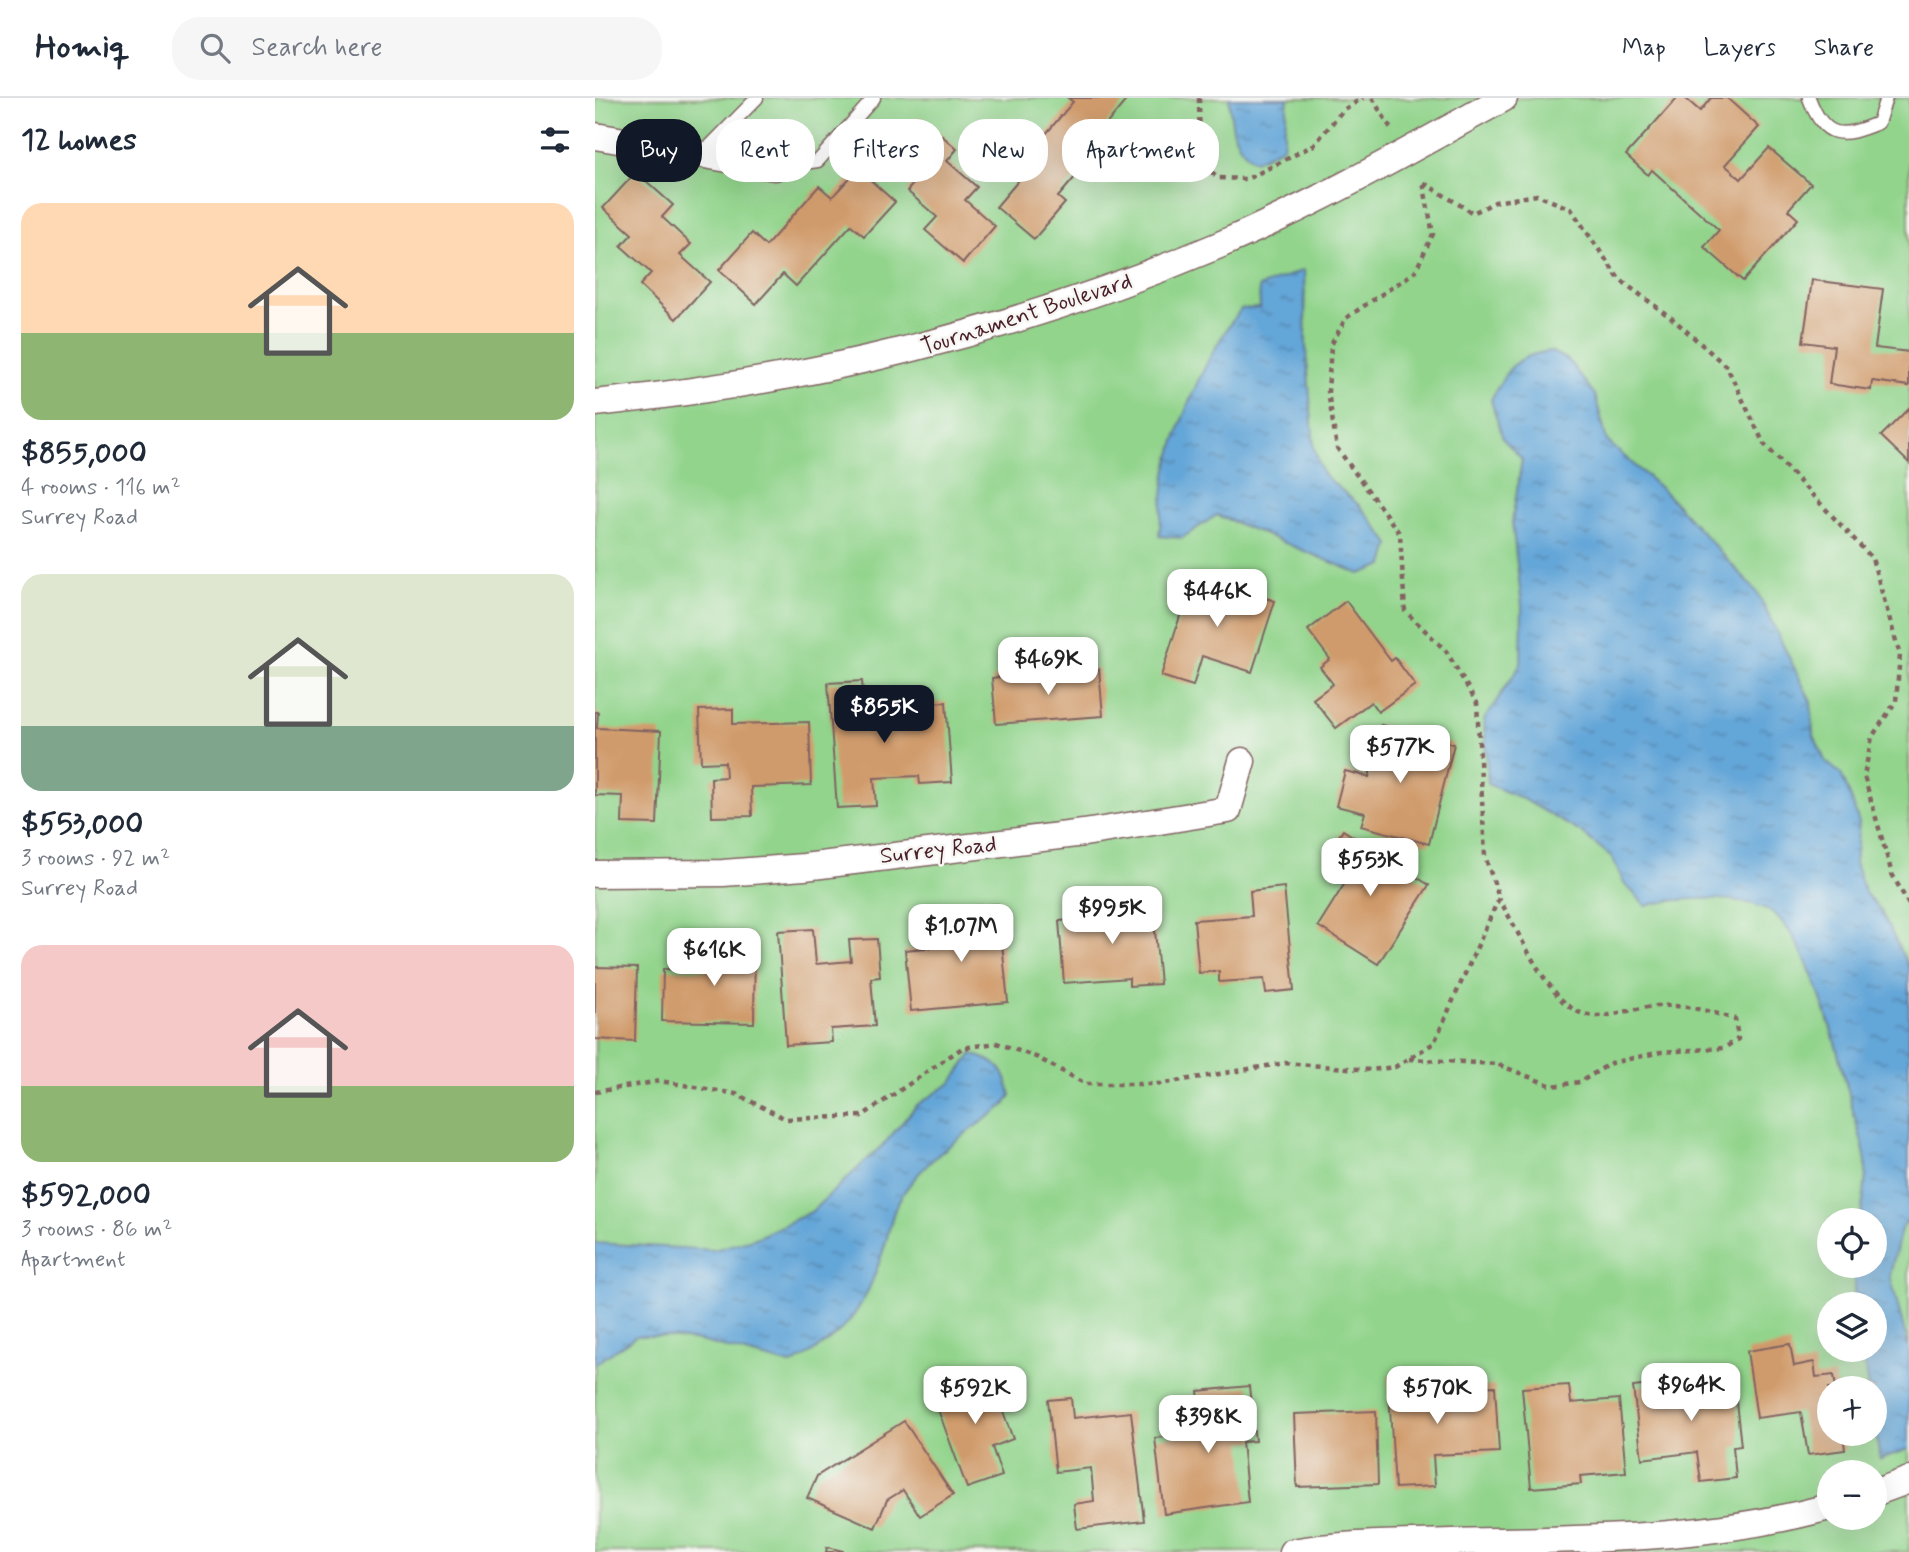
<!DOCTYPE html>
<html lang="en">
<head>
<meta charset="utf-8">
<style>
  body { margin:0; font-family:Mynerve,sans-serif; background:#f6f6f7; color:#1f2937; height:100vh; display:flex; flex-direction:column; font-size:26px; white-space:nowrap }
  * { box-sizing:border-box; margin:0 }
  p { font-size:23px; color:#747a83 }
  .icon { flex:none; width:38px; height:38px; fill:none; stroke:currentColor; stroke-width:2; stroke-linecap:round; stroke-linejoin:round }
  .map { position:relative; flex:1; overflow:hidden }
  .sheet { display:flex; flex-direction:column; background:#fff; width:595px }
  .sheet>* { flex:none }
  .hud { position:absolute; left:21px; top:21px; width:665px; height:63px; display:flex; gap:14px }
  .tools { position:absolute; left:1222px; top:1110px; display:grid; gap:14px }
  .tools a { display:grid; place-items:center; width:70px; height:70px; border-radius:50%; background:#fff; box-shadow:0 7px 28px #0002; font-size:35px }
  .price { position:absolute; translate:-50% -60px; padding:0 16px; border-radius:14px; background:#fff; color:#222; font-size:23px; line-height:46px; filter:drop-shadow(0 2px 4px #0008) }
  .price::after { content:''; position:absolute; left:50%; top:42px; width:21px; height:16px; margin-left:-10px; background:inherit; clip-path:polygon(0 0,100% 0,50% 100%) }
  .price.selected { background:#111827; color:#fff }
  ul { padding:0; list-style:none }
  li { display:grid; align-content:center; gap:14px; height:371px; padding:0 21px }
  li span { display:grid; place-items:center; height:217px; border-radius:21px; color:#555 }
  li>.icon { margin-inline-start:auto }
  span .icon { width:126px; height:126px; fill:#fffc; stroke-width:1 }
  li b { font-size:30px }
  h2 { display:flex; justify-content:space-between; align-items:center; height:84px; padding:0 21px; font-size:30px }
  .tag { padding:0 24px; border-radius:28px; background:#fff; box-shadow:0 7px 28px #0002; font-size:24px; line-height:63px }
  .tag.selected { background:#111827; color:#fff }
  header { display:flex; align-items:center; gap:42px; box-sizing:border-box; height:98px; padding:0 35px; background:#fff; border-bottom:2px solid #e0e1e3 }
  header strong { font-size:33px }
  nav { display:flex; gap:38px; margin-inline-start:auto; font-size:24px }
  .search { width:490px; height:63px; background:#f6f6f7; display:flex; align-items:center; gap:18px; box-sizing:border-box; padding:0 24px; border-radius:28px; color:#747a83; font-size:26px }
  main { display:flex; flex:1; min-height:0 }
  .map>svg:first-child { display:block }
  .grass { fill:#92d48c; stroke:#6e7a5c; stroke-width:2; fill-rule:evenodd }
  .water { fill:url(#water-ripples); stroke:#576282; stroke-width:2 }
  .building { fill:#d09b6c }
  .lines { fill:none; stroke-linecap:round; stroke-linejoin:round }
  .lane-casing { stroke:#826462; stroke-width:15 }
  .street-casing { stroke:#826462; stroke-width:29 }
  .path { stroke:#826462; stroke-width:4.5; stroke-dasharray:5 5; stroke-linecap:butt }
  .lane { stroke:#fff; stroke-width:12 }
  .street { stroke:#fff; stroke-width:26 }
  .labels { text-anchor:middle; stroke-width:5; stroke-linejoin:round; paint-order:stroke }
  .street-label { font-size:23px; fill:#4a1f2b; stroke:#f6f6f2 }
</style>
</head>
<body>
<header>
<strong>Homiq</strong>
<div class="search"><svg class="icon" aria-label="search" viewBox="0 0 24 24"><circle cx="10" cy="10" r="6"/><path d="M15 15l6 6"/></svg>Search here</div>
<nav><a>Map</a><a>Layers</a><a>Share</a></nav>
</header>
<main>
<section class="sheet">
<h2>12 homes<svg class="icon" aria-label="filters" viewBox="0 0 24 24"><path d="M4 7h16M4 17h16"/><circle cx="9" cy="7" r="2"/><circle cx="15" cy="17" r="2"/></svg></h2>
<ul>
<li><span style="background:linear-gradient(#ffd9b3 60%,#8fb573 0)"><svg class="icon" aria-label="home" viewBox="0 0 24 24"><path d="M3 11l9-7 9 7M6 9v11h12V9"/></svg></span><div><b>$855,000</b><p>4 rooms · 116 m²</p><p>Surrey Road</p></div></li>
<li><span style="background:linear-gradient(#dfe7d0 70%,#7fa58c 0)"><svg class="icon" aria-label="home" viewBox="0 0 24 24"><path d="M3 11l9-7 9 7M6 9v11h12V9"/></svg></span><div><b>$553,000</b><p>3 rooms · 92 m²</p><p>Surrey Road</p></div></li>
<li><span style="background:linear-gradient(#f6c9c9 65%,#8fb573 0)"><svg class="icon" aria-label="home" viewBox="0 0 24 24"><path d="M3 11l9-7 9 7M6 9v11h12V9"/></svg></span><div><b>$592,000</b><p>3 rooms · 86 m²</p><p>Apartment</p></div></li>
</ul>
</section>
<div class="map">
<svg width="1314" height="1454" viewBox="0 0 1314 1454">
  <defs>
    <pattern id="water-ripples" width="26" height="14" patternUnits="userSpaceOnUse" patternTransform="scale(1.75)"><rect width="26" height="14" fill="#64a6d8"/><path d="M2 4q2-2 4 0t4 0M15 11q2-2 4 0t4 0" fill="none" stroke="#5487af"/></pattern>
  </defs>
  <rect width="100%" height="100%" fill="#f6f6f2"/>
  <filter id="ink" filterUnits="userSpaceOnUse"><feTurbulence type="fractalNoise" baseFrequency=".0143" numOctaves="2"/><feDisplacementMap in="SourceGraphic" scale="14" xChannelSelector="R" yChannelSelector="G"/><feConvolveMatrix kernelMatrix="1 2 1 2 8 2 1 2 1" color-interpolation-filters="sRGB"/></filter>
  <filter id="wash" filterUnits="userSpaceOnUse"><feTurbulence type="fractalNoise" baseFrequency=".00686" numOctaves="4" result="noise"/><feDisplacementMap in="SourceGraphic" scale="28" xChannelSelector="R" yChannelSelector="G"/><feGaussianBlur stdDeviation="1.57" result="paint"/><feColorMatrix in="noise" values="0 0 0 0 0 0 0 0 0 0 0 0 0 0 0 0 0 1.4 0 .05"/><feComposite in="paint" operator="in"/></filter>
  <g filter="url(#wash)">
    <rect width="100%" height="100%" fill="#ebe5c7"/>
    <path class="grass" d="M 0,0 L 1314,0 L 1314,1454 L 0,1454 ZM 1234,1122 L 1279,1122 L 1279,1167 L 1234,1167 ZM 1234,1206 L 1279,1206 L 1279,1251 L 1234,1251 ZM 1234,1290 L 1279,1290 L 1279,1335 L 1234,1335 ZM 1234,1374 L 1279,1374 L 1279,1419 L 1234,1419 Z"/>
    <g class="water">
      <path d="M 634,0 L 693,0 L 688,49 L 660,63 C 636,47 637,27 634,0 Z"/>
      <path d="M 709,172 L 711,248 L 719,350 L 728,376 L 766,409 L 795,446 L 789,467 L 765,476 L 622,417 L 587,440 L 564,438 C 567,415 567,390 573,367 C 588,311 611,257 646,211 L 665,210 L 664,189 Z"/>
      <path d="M 955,253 L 973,262 L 1000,297 L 1012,343 L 1072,396 L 1162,494 L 1216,604 L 1218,635 L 1230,663 L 1246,676 L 1255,697 L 1264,725 L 1260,765 L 1270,795 L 1286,813 L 1314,870 L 1314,1121 L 1306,1131 L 1295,1177 L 1314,1251 L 1314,1351 L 1285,1361 L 1279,1326 L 1279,1290 L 1273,1290 L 1267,1251 L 1279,1251 L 1279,1206 L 1259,1206 L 1259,1167 L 1279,1167 L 1279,1122 L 1265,1122 C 1268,1104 1272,1082 1271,1064 C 1269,1048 1263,1032 1259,1017 C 1246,964 1221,860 1184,820 C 1161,795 1079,798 1051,808 L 1029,785 L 1017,759 L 987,735 L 928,701 L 893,686 L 889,622 L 926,566 L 927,508 L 917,424 L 927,361 L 908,341 L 896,302 C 912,271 919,258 955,253 Z"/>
      <path d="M 377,956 C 406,966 408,969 416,997 L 410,1007 C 374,1034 325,1063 303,1104 C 296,1117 294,1135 289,1150 C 269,1212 254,1235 196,1267 L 105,1243 L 66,1238 L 41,1238 L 0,1266 L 0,1145 L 119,1152 L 161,1140 L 216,1114 L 290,1045 L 322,1007 L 356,985 Z"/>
    </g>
    <g id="blocks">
      <g class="building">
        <polygon points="473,0 533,0 509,29 517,36 463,99 470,105 439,141 401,109 429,76 422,70 478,4"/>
        <polygon points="1082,0 1090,0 1105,13 1116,0 1132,0 1164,29 1130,67 1146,81 1174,50 1216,86 1193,112 1203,121 1148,183 1109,149 1124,132 1057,72 1053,77 1031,57"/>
        <polygon points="325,18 362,51 352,63 382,89 370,102 400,128 368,165 330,132 342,119 312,93 325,78 295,52"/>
        <polygon points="263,71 300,104 269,138 256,127 201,188 188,176 161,206 124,172 157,135 171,148 224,88 237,99"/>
        <polygon points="41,74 78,107 67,119 96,146 85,157 115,184 81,221 45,187 56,175 26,148 37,136 8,110"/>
        <polygon points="1217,182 1288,191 1280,250 1314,254 1314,288 1277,283 1276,292 1234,286 1239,248 1208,244"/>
        <polygon points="1314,310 1314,365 1286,338"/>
        <polygon points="598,477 680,503 657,574 607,558 598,588 566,578"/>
        <polygon points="751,503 796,563 800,560 820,587 783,614 776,604 741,630 718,601 738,586 725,569 735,561 713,532"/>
        <polygon points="504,571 508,618 401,626 397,580"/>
        <polygon points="267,583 270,620 317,617 316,606 351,604 357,684 325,686 324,678 279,680 281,708 242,710 233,585"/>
        <polygon points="138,611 138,626 214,624 216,687 156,689 157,718 117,719 116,680 131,679 130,664 106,665 104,612"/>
        <polygon points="0,614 3,614 2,630 66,633 62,726 27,725 28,698 0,697"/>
        <polygon points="786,627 859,646 834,746 766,728 770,715 741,708 750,673 774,679"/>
        <polygon points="748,732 834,787 783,866 723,828 755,777 730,761"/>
        <polygon points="689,789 699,892 671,895 669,881 624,884 624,873 604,875 599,822 657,818 655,793"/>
        <polygon points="557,801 565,886 534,888 534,880 469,885 464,823 524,818 523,803"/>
        <polygon points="403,806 413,904 316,913 310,852 360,847 356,810"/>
        <polygon points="218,831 221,866 256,863 254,842 282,841 285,879 276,880 280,928 236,931 237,944 191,947 183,833"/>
        <polygon points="129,839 160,839 159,925 67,923 68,871 128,872"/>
        <polygon points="0,869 42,870 40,943 0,941"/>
        <polygon points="1195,1246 1199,1268 1219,1264 1221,1279 1239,1277 1241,1290 1234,1290 1234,1335 1248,1335 1250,1352 1213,1357 1206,1314 1162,1320 1152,1253"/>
        <polygon points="392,1270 418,1341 397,1349 407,1378 372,1390 341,1306 359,1300 353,1283"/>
        <polygon points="830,1276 831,1292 900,1288 904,1354 838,1357 840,1388 800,1390 793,1278"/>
        <polygon points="1138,1277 1146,1348 1138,1349 1141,1380 1106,1384 1102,1354 1047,1361 1038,1289"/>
        <polygon points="974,1287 976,1305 1024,1301 1031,1374 985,1378 986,1386 936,1390 927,1290"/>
        <polygon points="654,1288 660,1343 647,1344 653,1404 569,1416 560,1340 608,1335 603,1293"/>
        <polygon points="476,1300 478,1320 536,1314 549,1423 482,1431 479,1406 499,1403 496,1370 461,1374 453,1302"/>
        <polygon points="781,1313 783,1386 702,1389 699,1316"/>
        <polygon points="309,1323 358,1397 325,1418 308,1392 292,1402 280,1430 212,1400 222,1378"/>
        <polygon points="232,1449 248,1453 248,1454 231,1454"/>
      </g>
    </g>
  </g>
  <g filter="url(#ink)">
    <use href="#blocks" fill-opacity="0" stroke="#826462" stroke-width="2"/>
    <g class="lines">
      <g class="lane-casing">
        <g id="lane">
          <path d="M 1214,0 C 1230,42 1246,40 1283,25 L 1291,0"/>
          <polyline points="108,55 162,0"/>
          <polyline points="180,69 223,63 279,0"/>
        </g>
      </g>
      <g class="street-casing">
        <g id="street">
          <polyline points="0,38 180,69"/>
          <path d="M 0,305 C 219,283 420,233 622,148 C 721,106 815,52 909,0"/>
          <polyline points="0,776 128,775 209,769 489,735 633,712 647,663"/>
          <polyline points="1279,1395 1314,1382"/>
          <path d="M 697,1454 C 750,1445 804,1446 857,1444 C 984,1441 1110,1443 1234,1409"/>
        </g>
      </g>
      <g class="path">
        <polyline points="604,0 605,65 624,80 652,81 719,47 748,12 768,0"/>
        <polyline points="777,0 797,32"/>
        <polyline points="829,85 878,115 900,104 942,97 976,111 1024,181 1079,222 1132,269 1169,346 1277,460 1305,557 1301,603 1277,639 1269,678 1297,776 1314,807"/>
        <path d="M 814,961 L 902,966 L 957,988 L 985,984 L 1016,965 L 1066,954 L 1129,950 L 1143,941 L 1140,921 C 1113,913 1090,906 1062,908 C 1021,911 992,936 959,893 C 937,866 922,831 904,801"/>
        <polyline points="0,994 65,983 141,996 191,1021 267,1018 367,950 402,945 441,959 491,986 564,986 690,965 776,972 800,969 839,945 904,800 890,758 882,605 851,553 810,513 805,436 742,350 733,294 736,247 751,220 820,174 838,136 828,84"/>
      </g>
      <use href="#lane" class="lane"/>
      <use href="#street" class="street"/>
    </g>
  </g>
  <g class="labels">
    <g class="street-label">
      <text transform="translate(431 215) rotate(-18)" y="8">Tournament Boulevard</text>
      <text transform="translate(343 751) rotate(-6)" y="8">Surrey Road</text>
    </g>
  </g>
</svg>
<div class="tools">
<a><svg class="icon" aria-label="locate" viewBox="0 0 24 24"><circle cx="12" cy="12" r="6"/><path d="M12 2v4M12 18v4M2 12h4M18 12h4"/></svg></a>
<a><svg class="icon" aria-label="layers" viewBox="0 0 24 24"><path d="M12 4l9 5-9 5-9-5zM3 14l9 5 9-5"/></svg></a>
<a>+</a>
<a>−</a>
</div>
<b class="price" style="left:622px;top:531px">$446K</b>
<b class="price" style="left:453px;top:599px">$469K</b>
<b class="price selected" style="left:289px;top:647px">$855K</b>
<b class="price" style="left:805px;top:687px">$577K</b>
<b class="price" style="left:775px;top:800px">$553K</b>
<b class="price" style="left:517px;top:848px">$995K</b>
<b class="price" style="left:366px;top:866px">$1.07M</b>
<b class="price" style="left:119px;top:890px">$616K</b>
<b class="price" style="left:1096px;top:1325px">$964K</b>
<b class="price" style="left:380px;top:1328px">$592K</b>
<b class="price" style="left:842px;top:1328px">$570K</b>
<b class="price" style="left:613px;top:1357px">$398K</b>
<div class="hud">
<a class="tag selected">Buy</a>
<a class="tag">Rent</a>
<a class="tag">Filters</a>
<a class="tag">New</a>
<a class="tag">Apartment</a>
</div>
</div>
</main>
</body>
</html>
